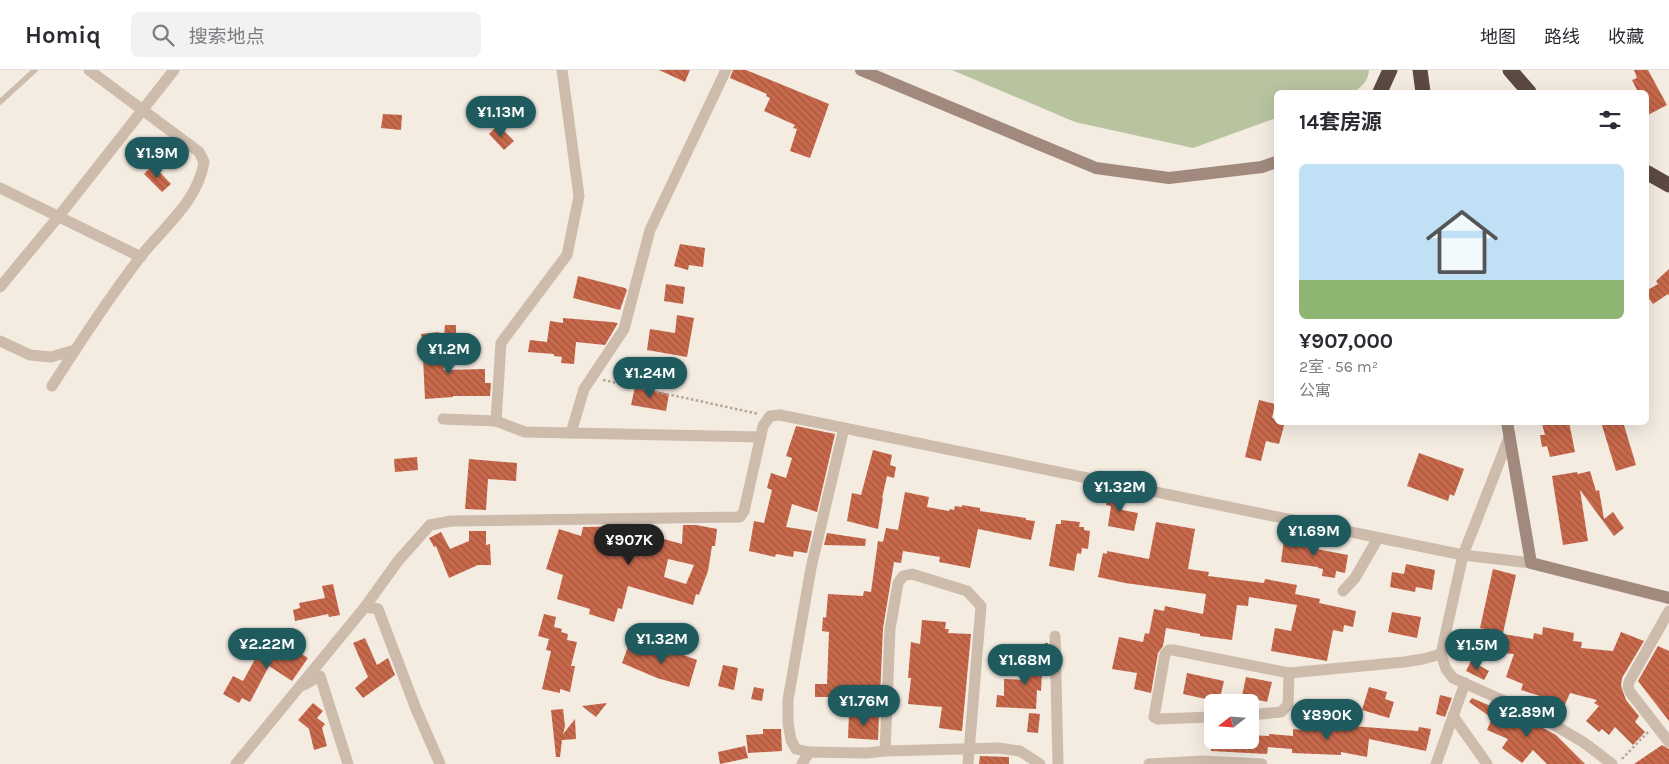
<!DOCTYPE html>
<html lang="zh">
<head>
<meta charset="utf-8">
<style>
  body { margin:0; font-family:Karla,"Noto Sans SC",sans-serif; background:#f2f2f3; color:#2b2b33; height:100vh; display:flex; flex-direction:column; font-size:19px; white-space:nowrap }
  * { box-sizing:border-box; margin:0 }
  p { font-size:16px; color:#7c7c81 }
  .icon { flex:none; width:28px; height:28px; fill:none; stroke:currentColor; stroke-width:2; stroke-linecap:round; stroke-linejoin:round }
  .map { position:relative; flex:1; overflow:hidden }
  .panel { position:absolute; left:1274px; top:20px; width:375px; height:335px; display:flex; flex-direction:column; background:#fff; border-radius:8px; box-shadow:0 5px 20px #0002 }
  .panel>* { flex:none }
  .needle { width:32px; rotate:253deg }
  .tools { position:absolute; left:1204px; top:624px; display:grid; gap:10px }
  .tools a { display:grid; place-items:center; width:55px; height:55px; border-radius:8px; background:#fff; box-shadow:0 5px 20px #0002; font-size:25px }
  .price { position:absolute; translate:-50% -42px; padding:0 11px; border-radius:18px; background:#1f5a5e; color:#fff; font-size:16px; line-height:32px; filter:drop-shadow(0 1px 2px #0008) }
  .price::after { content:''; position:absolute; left:50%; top:30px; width:15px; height:11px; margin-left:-8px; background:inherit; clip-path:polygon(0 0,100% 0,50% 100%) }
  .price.current { background:#222; color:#fff }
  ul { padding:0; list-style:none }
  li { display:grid; align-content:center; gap:10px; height:265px; padding:0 25px }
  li+li { border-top:1px solid #e1e1e2 }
  li span { display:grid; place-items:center; height:155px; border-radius:8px; color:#555 }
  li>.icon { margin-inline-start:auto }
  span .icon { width:90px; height:90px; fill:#fffc; stroke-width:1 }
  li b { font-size:21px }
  h2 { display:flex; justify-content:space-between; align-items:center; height:60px; padding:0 25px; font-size:21px }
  header { display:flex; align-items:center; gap:30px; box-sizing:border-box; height:70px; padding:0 25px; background:#fff; border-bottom:1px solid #e1e1e2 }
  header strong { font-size:24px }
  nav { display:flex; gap:28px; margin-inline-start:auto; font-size:18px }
  .search { width:350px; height:45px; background:#f2f2f3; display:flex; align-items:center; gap:12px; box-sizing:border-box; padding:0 18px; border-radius:8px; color:#7c7c81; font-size:19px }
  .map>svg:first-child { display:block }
  .grass { fill:#b8c4a0 }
  .building { fill:url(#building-back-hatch); fill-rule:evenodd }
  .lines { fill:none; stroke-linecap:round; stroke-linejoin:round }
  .path { stroke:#b9a596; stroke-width:2.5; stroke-dasharray:2.5 2.5; stroke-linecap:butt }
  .lane { stroke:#cdbbac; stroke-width:5.5 }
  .street { stroke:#cdbbac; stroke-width:11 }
  .secondary { stroke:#a18a7d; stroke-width:12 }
  .highway { stroke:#5c4a42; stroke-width:15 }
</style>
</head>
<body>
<header>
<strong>Homiq</strong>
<div class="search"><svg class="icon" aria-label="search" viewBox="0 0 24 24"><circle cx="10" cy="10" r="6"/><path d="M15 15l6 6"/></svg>搜索地点</div>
<nav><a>地图</a><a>路线</a><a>收藏</a></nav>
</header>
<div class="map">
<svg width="1669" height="694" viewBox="0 0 1669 694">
  <defs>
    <pattern id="building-back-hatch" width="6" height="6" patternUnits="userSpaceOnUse" patternTransform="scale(1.25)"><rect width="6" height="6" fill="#c8694b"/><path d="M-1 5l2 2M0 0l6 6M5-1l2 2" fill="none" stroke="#a4573f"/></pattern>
  </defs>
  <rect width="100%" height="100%" fill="#f4ebe1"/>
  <path class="grass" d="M 952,0 L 1369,0 C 1369,10 1360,20 1352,22 L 1276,22 L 1276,48 L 1193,78 L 1075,52 Z"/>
  <g class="building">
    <polygon points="659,0 690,0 685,12"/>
    <polygon points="733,0 746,0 829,34 810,88 790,81 797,59 793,58 795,55 764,41 770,28 766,26 767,24 730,8"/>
    <polygon points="1634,0 1648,0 1667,35 1646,46 1646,22 1638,22 1632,10 1637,8"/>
    <polygon points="383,44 402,45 401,60 381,58"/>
    <polygon points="498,55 514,71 504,80 489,64"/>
    <polygon points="153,95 171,114 162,122 144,104"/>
    <polygon points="680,174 705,178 703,197 689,195 688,200 674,196"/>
    <polygon points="1669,199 1669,226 1668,224 1653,234 1646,225 1646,221 1658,214 1656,211"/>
    <polygon points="578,206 625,218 627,220 620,240 573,228"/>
    <polygon points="666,214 685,217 683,234 664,231"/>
    <polygon points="677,245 694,248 687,287 647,280 650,259 675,263"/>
    <polygon points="563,248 611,252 618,253 605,275 576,272 574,294 561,293 562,287 554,286 554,284 528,282 530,270 547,272 550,251 563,253"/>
    <polygon points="445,255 456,255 456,266 444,266"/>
    <polygon points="439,262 444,300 485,299 485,313 491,313 490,326 453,326 453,327 425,329 423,288 425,288 421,264"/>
    <polygon points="635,317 669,324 666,341 631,335"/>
    <polygon points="1259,330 1275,334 1272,348 1276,349 1276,352 1285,352 1279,374 1266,371 1261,391 1245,387"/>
    <polygon points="1549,352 1569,352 1575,382 1550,387 1547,376 1542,377 1540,365 1545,365 1542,354"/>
    <polygon points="1601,352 1623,352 1636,395 1616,401"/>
    <polygon points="796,356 835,364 817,442 792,434 786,457 812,461 807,483 794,481 793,487 776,484 775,487 749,481 754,451 764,453 772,420 767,418 771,403 786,408 792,388 786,386"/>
    <polygon points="873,380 892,385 890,395 896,397 894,408 887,406 882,428 883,428 878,459 847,451 852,423 861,425"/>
    <polygon points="1419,383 1464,399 1454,426 1450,424 1448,431 1407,416"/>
    <polygon points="417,387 418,400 395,402 394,389"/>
    <polygon points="469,389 517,393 516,411 488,409 486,440 465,439"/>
    <polygon points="1590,401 1596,421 1599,420 1604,449 1613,442 1624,458 1614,466 1580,420 1588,471 1563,475 1552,406 1577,402 1578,404"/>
    <polygon points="1108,421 1124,423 1122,440 1138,443 1134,461 1108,456 1111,436 1106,435"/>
    <polygon points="905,422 929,427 927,437 949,441 950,439 954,440 955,436 962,437 962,435 980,438 980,441 1026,448 1026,450 1035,451 1031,470 978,459 970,498 939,492 940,487 903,481 901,493 894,492 883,558 880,627 815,627 815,614 827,614 829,562 822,561 823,547 826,548 828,524 863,526 864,521 871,522 878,471 883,472 886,458 898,460"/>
    <polygon points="1061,450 1080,452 1079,457 1084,457 1084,460 1090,461 1088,479 1082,478 1081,484 1077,483 1074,501 1049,496 1056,454 1061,454"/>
    <polygon points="1156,452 1195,459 1188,499 1209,502 1208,506 1264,513 1265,509 1297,515 1295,524 1320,529 1319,533 1356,541 1353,557 1344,555 1343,562 1333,560 1327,591 1271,581 1275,558 1291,561 1297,535 1249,527 1248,536 1237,535 1232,570 1200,566 1200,564 1166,558 1163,576 1158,583 1151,623 1134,619 1137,603 1112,599 1119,567 1143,572 1145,563 1149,564 1154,539 1164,541 1165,536 1203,544 1206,524 1125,513 1098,507 1103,483 1107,484 1107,481 1149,489"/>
    <path d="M 683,455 L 696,455 L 717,459 L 715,476 L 712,476 L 708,501 L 699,525 L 696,524 L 693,535 L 628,516 L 622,539 L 618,538 L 614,552 L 589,544 L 590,539 L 557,529 L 563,505 L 546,499 L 559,459 L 581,466 L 583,457 L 652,456 L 649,465 L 682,474 ZM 668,489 L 694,495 L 686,514 L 664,507 Z"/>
    <polygon points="469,461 486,461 486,475 490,474 491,495 478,495 449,508 436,476 434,477 429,468 441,462 450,479 469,471"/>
    <polygon points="827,463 866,469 865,476 824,475"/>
    <polygon points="1284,469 1312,472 1311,478 1348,485 1345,503 1336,501 1335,508 1322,506 1323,499 1318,498 1318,497 1281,492"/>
    <polygon points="1406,494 1435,500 1432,520 1416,517 1415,522 1390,517 1392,502 1404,504"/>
    <polygon points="1493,499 1516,505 1503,563 1480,558"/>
    <polygon points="333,514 340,545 329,547 328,544 295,551 293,540 300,538 299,533 325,528 322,516"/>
    <polygon points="1392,542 1421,547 1417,568 1388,562"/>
    <polygon points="544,544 556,547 554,557 562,559 561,562 568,564 567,570 577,572 571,596 575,596 570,622 560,619 560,623 542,619 551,581 546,580 549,569 538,566"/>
    <polygon points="922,550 946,552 945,559 949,559 948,563 971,564 962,661 939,658 942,637 908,634 911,608 908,608 911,572 920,574"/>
    <polygon points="1543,557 1574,563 1573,571 1582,572 1581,578 1613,581 1621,562 1644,571 1622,608 1621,616 1626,630 1639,646 1635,652 1645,662 1633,675 1615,657 1609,665 1602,659 1599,662 1586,651 1599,636 1594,633 1597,630 1570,623 1563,639 1548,632 1550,629 1521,620 1523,614 1506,607 1514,584 1501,583 1503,564 1533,569 1534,563 1542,565"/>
    <polygon points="274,566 308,588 292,611 269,596 250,632 242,628 239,633 223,624 233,606 243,611 258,584 261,586"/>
    <polygon points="365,568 377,595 388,588 395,605 363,628 355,618 368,607 353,573"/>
    <polygon points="1045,573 1048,573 1048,602 1042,602 1041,621 1037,620 1036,639 996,637 997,625 1004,626 1004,609 1028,610 1029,588 1044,588"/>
    <polygon points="629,574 664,587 667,578 684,583 683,585 697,590 689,617 657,608 622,593"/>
    <polygon points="1658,576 1669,581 1669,651 1638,611"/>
    <polygon points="1471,591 1489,601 1484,610 1466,601"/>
    <polygon points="723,595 738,598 734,620 718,616"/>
    <polygon points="1187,603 1224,611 1219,632 1183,624"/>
    <polygon points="1246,607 1272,612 1267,632 1242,626"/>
    <polygon points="754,617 764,619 762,631 751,629"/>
    <polygon points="1369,617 1387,622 1385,629 1394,632 1389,648 1362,640"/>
    <polygon points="1440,625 1452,628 1445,647 1436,644"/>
    <polygon points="1472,628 1528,652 1530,651 1556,665 1585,694 1547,694 1533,680 1522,693 1502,678 1508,669 1487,660 1492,648 1469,632"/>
    <polygon points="313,633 323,641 317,648 325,654 322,658 327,676 314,680 309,659 298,650"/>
    <polygon points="607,633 596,647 582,636"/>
    <polygon points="563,639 565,656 563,664 575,649 576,669 562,670 560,687 556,687 551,640"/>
    <polygon points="1029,643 1040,644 1038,663 1027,662"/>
    <polygon points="849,644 879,646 878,670 848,668"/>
    <polygon points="1325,654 1418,661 1419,657 1431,659 1426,681 1369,669 1367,687 1341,682 1341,685 1292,683 1292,679 1268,677 1267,684 1211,681 1211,670 1250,670 1250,665 1269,666 1269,664 1293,666 1293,659 1302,660 1302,655 1325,657"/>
    <polygon points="763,659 781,659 782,681 748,683 746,665 763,664"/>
    <polygon points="1662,675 1669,679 1669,694 1634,694"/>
    <polygon points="745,676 748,688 720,694 718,682"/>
    <polygon points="980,686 1009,687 1009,694 979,694"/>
  </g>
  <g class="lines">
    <g class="path">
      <polyline points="603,310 759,344"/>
      <polyline points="1622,689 1648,662"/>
    </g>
    <polyline class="lane" points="0,32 35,0"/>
    <g class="street">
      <polyline points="0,118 141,187"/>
      <polyline points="0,217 59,146 174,0"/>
      <polyline points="0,271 30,285 51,287 75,280"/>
      <path d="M 52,316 C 80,272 109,228 141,186 C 164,157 198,131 204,92 L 199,82 L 89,0"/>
      <polyline points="443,349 496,351 525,362 761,367"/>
      <polyline points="496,351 501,273 567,185 579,126 562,0"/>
      <polyline points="571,363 584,319 624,259 650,160 726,0"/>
      <polyline points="1510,365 1463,485 1441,584 1446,599 1453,608 1542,648 1583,672 1612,694"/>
      <polyline points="1343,521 1355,508 1378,468"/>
      <polyline points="365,537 378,539 416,639 440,694"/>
      <polyline points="1669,541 1629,612 1628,617 1630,622 1669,672"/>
      <polyline points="1055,566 1058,694"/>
      <polyline points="304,615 320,606 348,694"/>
      <polyline points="1250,645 1281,642 1288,635 1289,603"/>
      <polyline points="1453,646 1487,694"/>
      <polyline points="1212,647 1158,649 1154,647 1165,584 1169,580 1173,580 1289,603 1404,592 1423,589 1441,584"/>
      <polyline points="885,681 890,559 898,513 903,506 912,504 967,521 981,536 968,694"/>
      <polyline points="809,682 796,679 791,670 788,653 788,630 811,498 844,358"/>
      <polyline points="236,694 365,537 398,491 430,455 451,451 740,447 744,441 763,356 770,346 780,345 844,358 1463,485 1531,493"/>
      <polyline points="802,694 809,682 866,683 885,681 998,678 1020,681 1040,694"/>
      <polyline points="1149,694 1202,691 1262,694"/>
      <polyline points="1436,694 1465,613"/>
    </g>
    <g class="secondary">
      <polyline points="861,0 1096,98 1169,108 1262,97 1276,92"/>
      <polyline points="1507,352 1531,493 1669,528"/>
    </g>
    <g class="highway">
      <polyline points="1420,0 1423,22"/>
      <polyline points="1510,0 1529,22"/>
      <polyline points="1380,22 1390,0"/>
      <polyline points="1646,102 1669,115"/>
    </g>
  </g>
</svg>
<div class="tools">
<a><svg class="needle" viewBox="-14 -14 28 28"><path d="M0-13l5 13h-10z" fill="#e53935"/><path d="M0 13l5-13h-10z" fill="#7c7c81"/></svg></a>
</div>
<b class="price" style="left:501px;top:68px">¥1.13M</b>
<b class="price" style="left:157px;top:109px">¥1.9M</b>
<b class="price" style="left:449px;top:305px">¥1.2M</b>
<b class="price" style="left:650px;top:329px">¥1.24M</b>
<b class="price" style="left:1120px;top:443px">¥1.32M</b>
<b class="price" style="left:1314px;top:487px">¥1.69M</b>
<b class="price current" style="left:629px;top:496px">¥907K</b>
<b class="price" style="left:662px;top:595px">¥1.32M</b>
<b class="price" style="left:267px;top:600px">¥2.22M</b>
<b class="price" style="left:1477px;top:601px">¥1.5M</b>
<b class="price" style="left:1025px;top:616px">¥1.68M</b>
<b class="price" style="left:864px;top:657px">¥1.76M</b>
<b class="price" style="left:1527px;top:668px">¥2.89M</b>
<b class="price" style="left:1327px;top:671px">¥890K</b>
<section class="panel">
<h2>14套房源<svg class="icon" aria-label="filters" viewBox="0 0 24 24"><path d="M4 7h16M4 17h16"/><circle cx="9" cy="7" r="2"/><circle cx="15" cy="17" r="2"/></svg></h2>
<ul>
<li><span style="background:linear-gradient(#bfe0f5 75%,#8fb573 0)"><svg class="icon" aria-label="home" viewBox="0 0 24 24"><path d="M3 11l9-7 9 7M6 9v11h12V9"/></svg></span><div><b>¥907,000</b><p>2室 · 56 m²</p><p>公寓</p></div></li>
</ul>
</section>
</div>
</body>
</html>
